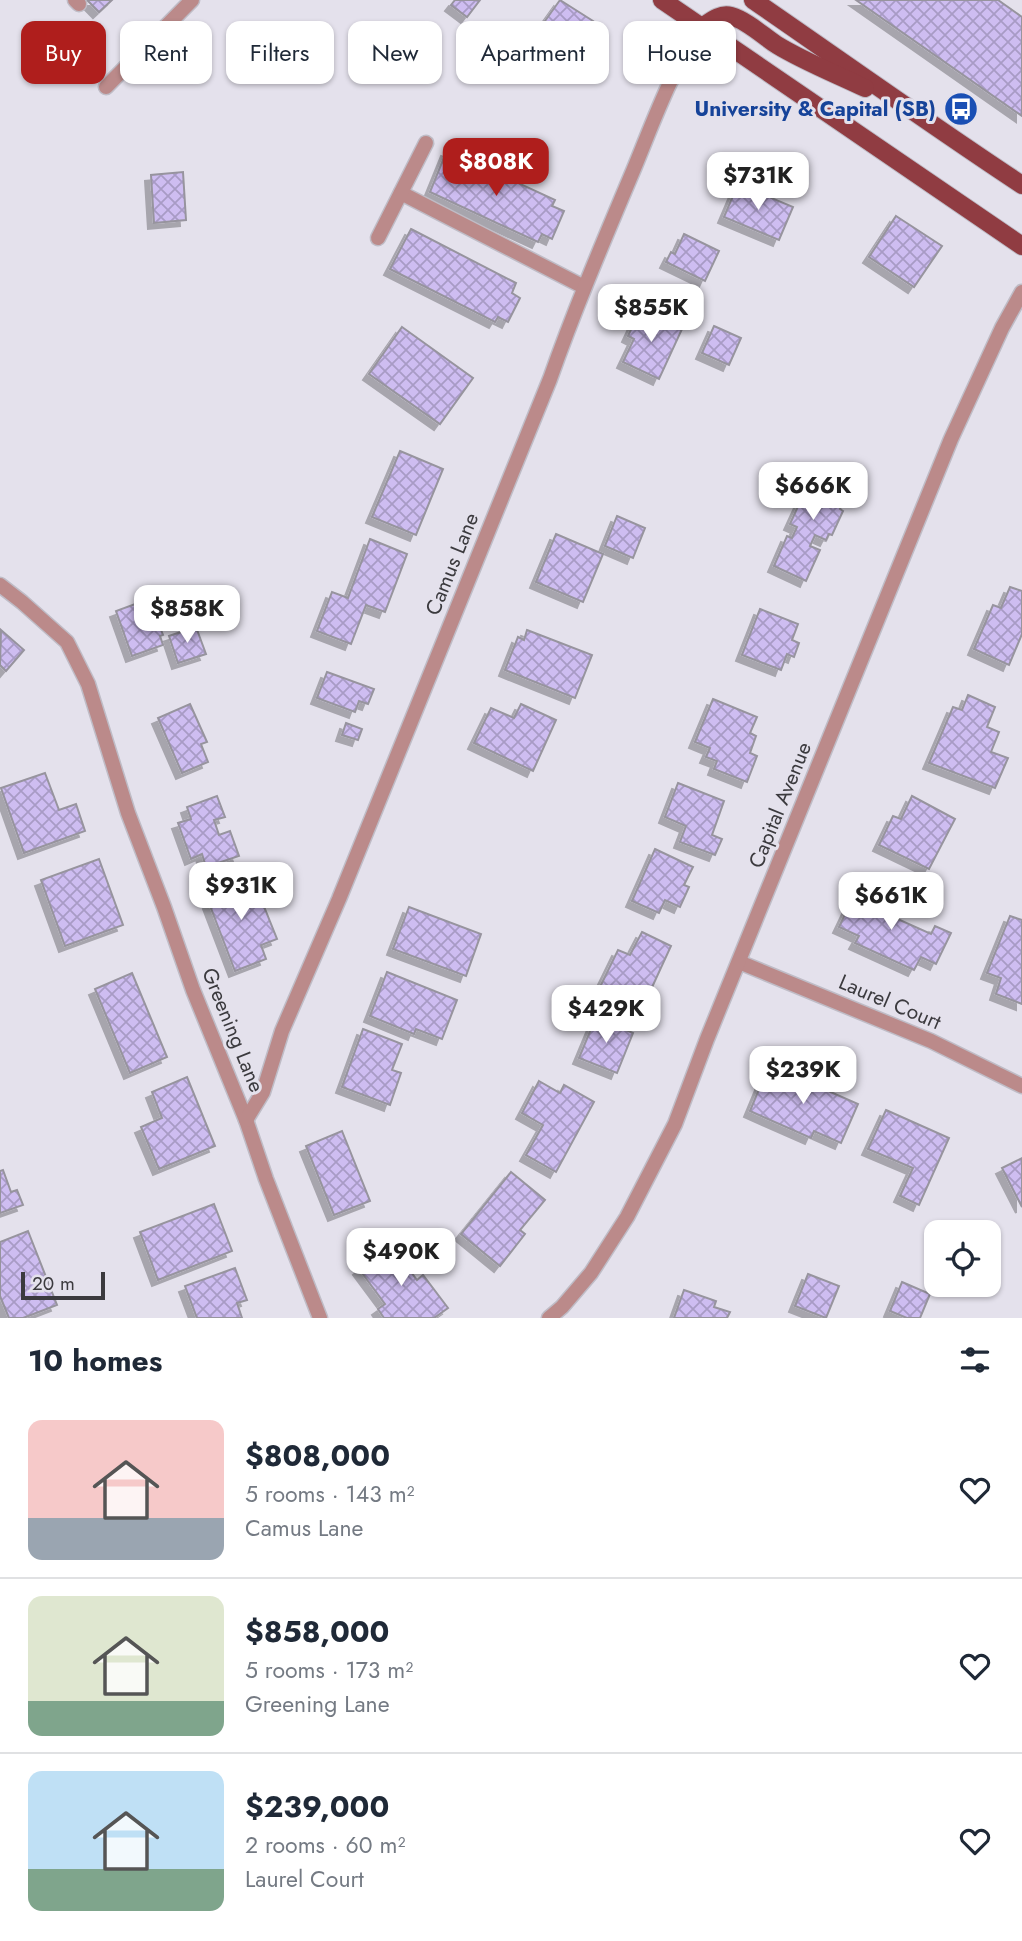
<!DOCTYPE html>
<html lang="en">
<head>
<meta charset="utf-8">
<style>
  body { margin:0; font-family:Jost,sans-serif; background:#f6f6f7; color:#1f2937; height:100vh; display:flex; flex-direction:column; font-size:26px; white-space:nowrap }
  * { box-sizing:border-box; margin:0 }
  p { font-size:23px; color:#747a83 }
  .icon { flex:none; width:38px; height:38px; fill:none; stroke:currentColor; stroke-width:2; stroke-linecap:round; stroke-linejoin:round }
  .map { position:relative; height:1318px; overflow:hidden }
  .details { display:flex; flex-direction:column; background:#fff; flex:1 }
  .details>* { flex:none }
  .guide { position:absolute; left:21px; top:21px; width:980px; height:63px; display:flex; gap:14px }
  .fabs { position:absolute; left:924px; top:1220px; display:grid; gap:14px }
  .fabs a { display:grid; place-items:center; width:77px; height:77px; border-radius:14px; background:#fff; box-shadow:0 2px 5px #0004; font-size:35px }
  .scale { position:absolute; left:21px; bottom:18px; width:84px; box-sizing:border-box; padding-left:7px; border:4px solid #3b3a3e; border-top:0; font-size:19px; line-height:24px; white-space:nowrap; color:#3b3a3e; -webkit-text-stroke:5px #e4e1ec; paint-order:stroke }
  .price { position:absolute; translate:-50% -60px; padding:0 16px; border-radius:14px; background:#fff; color:#222; font-size:23px; line-height:46px; filter:drop-shadow(0 2px 4px #0008) }
  .price::after { content:''; position:absolute; left:50%; top:42px; width:21px; height:16px; margin-left:-10px; background:inherit; clip-path:polygon(0 0,100% 0,50% 100%) }
  .price.selected { background:#af1e1c; color:#fff }
  ul { padding:0; list-style:none }
  li { display:flex; align-items:center; gap:21px; height:175px; padding:0 28px }
  li+li { border-top:2px solid #e0e1e3 }
  li span { display:grid; place-items:center; flex:none; width:196px; height:140px; border-radius:14px; color:#555 }
  li>.icon { margin-inline-start:auto }
  span .icon { width:84px; height:84px; fill:#fffc; stroke-width:1 }
  li b { font-size:30px }
  h2 { display:flex; justify-content:space-between; align-items:center; height:84px; padding:0 28px; font-size:30px }
  .chip { padding:0 24px; border-radius:14px; background:#fff; box-shadow:0 2px 5px #0004; font-size:24px; line-height:63px }
  .chip.selected { background:#af1e1c; color:#fff }
  .map>svg:first-child { display:block }
  .building { fill:url(#building-cross-hatch); stroke:#97949e; stroke-width:2; filter:url(#shadow) }
  .lines { fill:none; stroke-linecap:round; stroke-linejoin:round }
  .lane-casing { stroke:#bfbcc6; stroke-width:17 }
  .street-casing { stroke:#bfbcc6; stroke-width:17 }
  .primary-casing { stroke:#bfbcc6; stroke-width:20 }
  .lane { stroke:#bb8a8a; stroke-width:14 }
  .street { stroke:#bb8a8a; stroke-width:14 }
  .primary { stroke:#903c42; stroke-width:18 }
  .labels { text-anchor:middle; stroke-width:6; stroke-linejoin:round; paint-order:stroke }
  .transit-label { font-size:21px; font-weight:bold; fill:#164399; stroke:#e4e1ec; text-anchor:end }
  .street-label { font-size:21px; fill:#3b3a3e; stroke:#e4e1ec }
</style>
</head>
<body>
<div class="map">
<svg width="1022" height="1318" viewBox="0 0 1022 1318">
  <defs>
    <pattern id="building-cross-hatch" width="8" height="8" patternUnits="userSpaceOnUse" patternTransform="scale(1.75)"><rect width="8" height="8" fill="#cebdf1"/><path d="M0 0l8 8M0 8l8-8" fill="none" stroke="#a89bc5"/></pattern>
    <filter id="shadow"><feDropShadow dx="-6" dy="6" stdDeviation="0" flood-color="#0004"/></filter>
  </defs>
  <rect width="100%" height="100%" fill="#e4e1ec"/>
  <g class="building">
    <polygon points="87,0 112,0 99,12"/>
    <polygon points="455,0 480,0 467,17 451,5"/>
    <polygon points="560,0 593,21 567,57 570,59 566,64 528,38 532,33 535,35"/>
    <polygon points="856,0 998,0 1022,17 1022,116"/>
    <polygon points="447,150 555,200 552,206 564,211 552,239 542,234 538,242 430,192"/>
    <polygon points="183,172 186,220 154,223 151,175"/>
    <polygon points="738,184 793,207 779,240 724,217"/>
    <polygon points="896,216 942,246 914,287 869,257"/>
    <polygon points="411,229 516,283 512,293 520,298 508,322 498,317 495,322 390,269"/>
    <polygon points="684,234 719,251 705,281 666,262 671,252 675,254"/>
    <polygon points="640,310 682,329 659,379 623,362 634,339 628,336"/>
    <polygon points="714,326 741,338 729,365 702,353"/>
    <polygon points="402,327 473,378 440,424 369,374"/>
    <polygon points="400,451 443,469 416,535 372,517"/>
    <polygon points="816,467 851,483 840,509 843,511 832,535 829,534 826,540 815,535 810,546 820,550 806,581 774,566 787,536 792,538 797,527 790,524"/>
    <polygon points="617,516 645,528 633,558 605,546"/>
    <polygon points="556,534 603,554 583,602 536,582"/>
    <polygon points="370,539 407,554 385,612 366,605 351,644 317,631 332,592 348,598"/>
    <polygon points="1010,587 1022,591 1022,634 1009,665 974,649 993,605 1001,608"/>
    <polygon points="146,600 154,621 157,620 163,635 160,636 163,645 132,656 116,611"/>
    <polygon points="760,609 798,624 792,640 799,643 794,657 787,654 781,670 742,655"/>
    <polygon points="196,627 206,654 178,663 169,636"/>
    <polygon points="1,630 24,650 6,671 0,665"/>
    <polygon points="527,630 592,655 575,698 505,670 518,637 524,640"/>
    <polygon points="327,672 374,689 368,704 359,701 355,712 317,698"/>
    <polygon points="968,695 995,707 987,727 999,732 991,752 1008,758 995,788 929,763 953,707 962,710"/>
    <polygon points="713,699 757,717 750,733 756,736 750,753 757,756 747,782 714,769 717,761 706,757 710,748 695,742"/>
    <polygon points="190,704 207,742 201,744 208,762 182,773 158,718"/>
    <polygon points="521,704 556,720 533,771 474,743 491,708 514,718"/>
    <polygon points="346,723 362,729 358,740 342,735"/>
    <polygon points="45,773 59,810 76,804 85,831 24,853 1,788"/>
    <polygon points="678,783 724,801 712,835 722,839 715,855 680,842 686,826 665,817"/>
    <polygon points="217,796 225,817 214,820 219,835 230,831 239,856 206,867 202,854 191,859 178,823 191,819 187,807"/>
    <polygon points="912,796 955,819 929,869 879,845 893,816 901,819"/>
    <polygon points="655,849 693,867 684,885 689,887 680,907 665,900 659,913 632,901"/>
    <polygon points="99,859 123,925 65,946 41,880"/>
    <polygon points="238,876 245,894 257,889 277,939 261,945 266,959 235,971 209,903 213,901 207,888"/>
    <polygon points="858,887 889,901 884,913 931,934 935,926 951,933 936,964 921,957 914,970 855,943 859,936 839,927"/>
    <polygon points="409,907 481,934 466,976 393,949"/>
    <polygon points="1010,916 1022,920 1022,1004 996,994 1001,978 987,973"/>
    <polygon points="642,932 671,946 648,996 643,993 637,1005 600,987 618,950 630,955"/>
    <polygon points="387,972 457,1000 442,1039 416,1029 414,1034 370,1016"/>
    <polygon points="132,973 167,1057 130,1073 95,989"/>
    <polygon points="596,1017 633,1033 617,1073 579,1058"/>
    <polygon points="363,1029 402,1044 392,1070 401,1073 390,1105 342,1087"/>
    <polygon points="769,1065 858,1104 841,1143 814,1131 811,1138 750,1111"/>
    <polygon points="187,1077 215,1146 159,1169 141,1127 162,1118 152,1092"/>
    <polygon points="539,1081 560,1093 564,1085 594,1102 556,1172 526,1155 543,1125 522,1113"/>
    <polygon points="886,1110 949,1138 919,1205 900,1196 913,1168 868,1149"/>
    <polygon points="342,1131 370,1201 334,1215 306,1146"/>
    <polygon points="1022,1158 1022,1207 1002,1168"/>
    <polygon points="3,1170 11,1192 17,1190 23,1205 0,1213 0,1171"/>
    <polygon points="511,1172 545,1200 520,1230 525,1234 500,1266 461,1234"/>
    <polygon points="214,1204 232,1251 158,1280 140,1232"/>
    <polygon points="28,1231 57,1305 23,1318 9,1318 0,1296 0,1242"/>
    <polygon points="391,1245 417,1280 423,1275 448,1308 434,1318 384,1318 378,1309 385,1304 359,1269"/>
    <polygon points="235,1268 247,1300 237,1303 242,1318 197,1318 185,1286"/>
    <polygon points="808,1274 839,1286 826,1318 795,1306"/>
    <polygon points="902,1282 930,1294 920,1318 907,1318 890,1311"/>
    <polygon points="684,1290 716,1301 714,1307 730,1312 727,1318 674,1318"/>
  </g>
  <g class="lines">
    <g class="lane-casing">
      <g id="lane">
        <polyline points="75,0 79,4"/>
        <polyline points="401,193 584,287"/>
        <polyline points="378,238 426,143"/>
      </g>
    </g>
    <g class="street-casing">
      <g id="street">
        <polyline points="106,87 192,0"/>
        <polyline points="0,585 22,602 67,642 88,684 128,813 164,907 193,990 246,1120 266,1179 320,1318"/>
        <polyline points="739,962 931,1041 1022,1086"/>
        <path d="M 246,1120 L 263,1092 L 282,1031 L 339,899 L 550,379 C 575,308 604,240 633,171 C 653,123 671,70 702,27"/>
        <polyline points="549,1318 562,1307 591,1273 627,1217 675,1124 707,1039 951,439 1002,328 1022,292"/>
      </g>
    </g>
    <g class="primary-casing">
      <g id="primary">
        <polyline points="662,0 1022,246"/>
        <path d="M 753,0 C 843,62 931,125 1022,185"/>
        <path d="M 702,27 C 711,21 720,13 731,16 C 748,21 763,36 777,45 C 805,62 836,74 865,88"/>
      </g>
    </g>
    <use href="#lane" class="lane"/>
    <use href="#street" class="street"/>
    <use href="#primary" class="primary"/>
  </g>
  <defs>
    <g id="bus-disc" transform="scale(1.75)"><circle r="9.5" fill="#1a4fb4" stroke="#e4e1ec"/><path d="M-5-6H5V4H4V6H2V4H-2V6H-4V4H-5ZM-3.5-4V0h7V-4ZM-3.5 1.2v1.5H-2V1.2ZM2 1.2v1.5H3.5V1.2Z" fill="#fff"/></g>
  </defs>
  <g fill-rule="evenodd">
    <use href="#bus-disc" x="961" y="109"/>
  </g>
  <g class="labels">
    <g class="transit-label">
      <text x="936" y="116">University &amp; Capital (SB)</text>
    </g>
    <g class="street-label">
      <text transform="translate(452 564) rotate(-68)" y="7">Camus Lane</text>
      <text transform="translate(780 805) rotate(-68)" y="7">Capital Avenue</text>
      <text transform="translate(890 1002) rotate(23)" y="7">Laurel Court</text>
      <text transform="translate(233 1030) rotate(68)" y="7">Greening Lane</text>
    </g>
  </g>
</svg>
<div class="fabs">
<a><svg class="icon" aria-label="locate" viewBox="0 0 24 24"><circle cx="12" cy="12" r="6"/><path d="M12 2v4M12 18v4M2 12h4M18 12h4"/></svg></a>
</div>
<div class="scale">20 m</div>
<b class="price selected" style="left:496px;top:198px">$808K</b>
<b class="price" style="left:758px;top:212px">$731K</b>
<b class="price" style="left:651px;top:344px">$855K</b>
<b class="price" style="left:813px;top:522px">$666K</b>
<b class="price" style="left:187px;top:645px">$858K</b>
<b class="price" style="left:241px;top:922px">$931K</b>
<b class="price" style="left:891px;top:932px">$661K</b>
<b class="price" style="left:606px;top:1045px">$429K</b>
<b class="price" style="left:803px;top:1106px">$239K</b>
<b class="price" style="left:401px;top:1288px">$490K</b>
<div class="guide">
<a class="chip selected">Buy</a>
<a class="chip">Rent</a>
<a class="chip">Filters</a>
<a class="chip">New</a>
<a class="chip">Apartment</a>
<a class="chip">House</a>
</div>
</div>
<section class="details">
<h2>10 homes<svg class="icon" aria-label="filters" viewBox="0 0 24 24"><path d="M4 7h16M4 17h16"/><circle cx="9" cy="7" r="2"/><circle cx="15" cy="17" r="2"/></svg></h2>
<ul>
<li><span style="background:linear-gradient(#f6c9c9 70%,#9aa5b1 0)"><svg class="icon" aria-label="home" viewBox="0 0 24 24"><path d="M3 11l9-7 9 7M6 9v11h12V9"/></svg></span><div><b>$808,000</b><p>5 rooms · 143 m²</p><p>Camus Lane</p></div><svg class="icon" aria-label="heart" viewBox="0 0 24 24"><path d="M12 20l-8-8c-3-5 5-10 8-4 3-6 11-1 8 4z"/></svg></li>
<li><span style="background:linear-gradient(#dfe7d0 75%,#7fa58c 0)"><svg class="icon" aria-label="home" viewBox="0 0 24 24"><path d="M3 11l9-7 9 7M6 9v11h12V9"/></svg></span><div><b>$858,000</b><p>5 rooms · 173 m²</p><p>Greening Lane</p></div><svg class="icon" aria-label="heart" viewBox="0 0 24 24"><path d="M12 20l-8-8c-3-5 5-10 8-4 3-6 11-1 8 4z"/></svg></li>
<li><span style="background:linear-gradient(#bfe0f5 70%,#7fa58c 0)"><svg class="icon" aria-label="home" viewBox="0 0 24 24"><path d="M3 11l9-7 9 7M6 9v11h12V9"/></svg></span><div><b>$239,000</b><p>2 rooms · 60 m²</p><p>Laurel Court</p></div><svg class="icon" aria-label="heart" viewBox="0 0 24 24"><path d="M12 20l-8-8c-3-5 5-10 8-4 3-6 11-1 8 4z"/></svg></li>
</ul>
</section>
</body>
</html>
